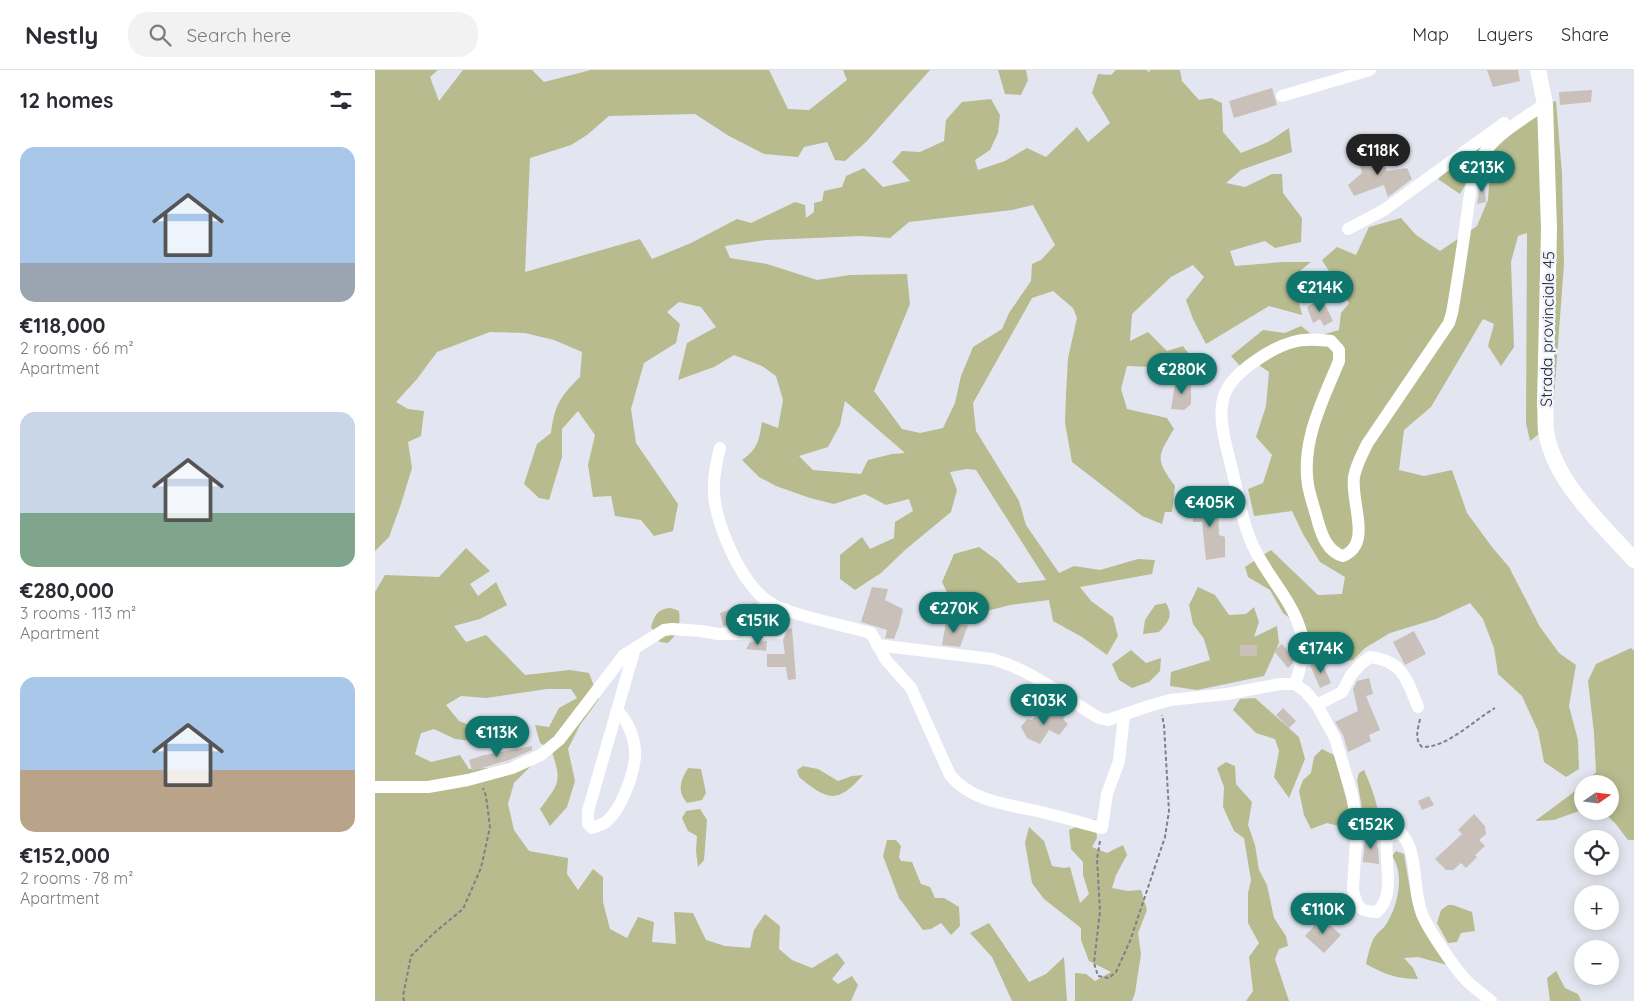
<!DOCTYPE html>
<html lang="en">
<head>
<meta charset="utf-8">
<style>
  body { margin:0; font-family:Quicksand,sans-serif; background:#f2f2f3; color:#2b2b33; height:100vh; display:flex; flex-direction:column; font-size:19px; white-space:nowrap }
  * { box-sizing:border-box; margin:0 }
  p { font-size:16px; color:#7c7c81 }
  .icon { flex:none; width:28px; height:28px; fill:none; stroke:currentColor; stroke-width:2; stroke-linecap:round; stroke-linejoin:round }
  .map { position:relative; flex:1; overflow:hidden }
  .details { display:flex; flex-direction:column; background:#fff; width:375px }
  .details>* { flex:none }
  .needle { width:32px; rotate:76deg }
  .tools { position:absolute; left:1199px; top:705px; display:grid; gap:10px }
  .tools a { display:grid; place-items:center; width:45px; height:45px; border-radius:50%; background:#fff; box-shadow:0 2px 12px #0003; font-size:25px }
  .price { position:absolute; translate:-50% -42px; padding:0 11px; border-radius:18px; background:#0f766e; color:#fff; font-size:16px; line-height:32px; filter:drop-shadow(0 1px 2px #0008) }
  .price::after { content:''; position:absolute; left:50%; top:30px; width:15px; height:11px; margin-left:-8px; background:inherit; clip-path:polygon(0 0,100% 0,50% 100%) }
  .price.current { background:#222; color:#fff }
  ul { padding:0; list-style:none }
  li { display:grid; align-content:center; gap:10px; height:265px; padding:0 20px }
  li span { display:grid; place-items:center; height:155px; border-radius:15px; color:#555 }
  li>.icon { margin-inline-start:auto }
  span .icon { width:90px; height:90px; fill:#fffc; stroke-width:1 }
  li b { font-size:21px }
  h2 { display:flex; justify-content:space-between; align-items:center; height:60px; padding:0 20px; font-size:21px }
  header { display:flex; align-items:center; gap:30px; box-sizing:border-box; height:70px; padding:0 25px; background:#fff; border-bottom:1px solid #e1e1e2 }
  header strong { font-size:24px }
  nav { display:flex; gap:28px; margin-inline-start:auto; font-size:18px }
  .search { width:350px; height:45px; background:#f2f2f3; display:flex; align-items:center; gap:12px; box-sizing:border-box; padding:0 18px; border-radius:20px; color:#7c7c81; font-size:19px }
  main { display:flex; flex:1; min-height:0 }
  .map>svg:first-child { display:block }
  .green { fill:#b7bb8e; fill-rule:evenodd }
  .building { fill:#c8c0b9 }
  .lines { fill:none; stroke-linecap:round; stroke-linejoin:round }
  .path { stroke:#7e8086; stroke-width:2; stroke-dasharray:4 2.5; stroke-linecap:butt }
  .minor { stroke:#fff; stroke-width:12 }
  .major { stroke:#fff; stroke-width:16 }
  .labels { text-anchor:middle; stroke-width:5; stroke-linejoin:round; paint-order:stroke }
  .street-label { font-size:16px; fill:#27282c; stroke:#f1f4fe }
</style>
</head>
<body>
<header>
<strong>Nestly</strong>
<div class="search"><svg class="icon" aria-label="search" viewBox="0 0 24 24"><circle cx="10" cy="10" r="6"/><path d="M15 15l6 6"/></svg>Search here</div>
<nav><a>Map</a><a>Layers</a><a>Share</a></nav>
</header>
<main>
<section class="details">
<h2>12 homes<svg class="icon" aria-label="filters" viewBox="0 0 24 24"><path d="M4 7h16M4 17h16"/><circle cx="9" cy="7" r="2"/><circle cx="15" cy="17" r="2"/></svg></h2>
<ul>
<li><span style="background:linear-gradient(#a9c7e8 75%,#9aa5b1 0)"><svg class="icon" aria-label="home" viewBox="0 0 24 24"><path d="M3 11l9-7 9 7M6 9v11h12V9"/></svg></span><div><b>€118,000</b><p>2 rooms · 66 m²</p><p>Apartment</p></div></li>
<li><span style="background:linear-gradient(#c9d6e8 65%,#7fa58c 0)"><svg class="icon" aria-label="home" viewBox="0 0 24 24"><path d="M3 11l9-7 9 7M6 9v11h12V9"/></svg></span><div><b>€280,000</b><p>3 rooms · 113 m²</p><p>Apartment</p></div></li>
<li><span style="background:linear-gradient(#a9c7e8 60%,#b9a48a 0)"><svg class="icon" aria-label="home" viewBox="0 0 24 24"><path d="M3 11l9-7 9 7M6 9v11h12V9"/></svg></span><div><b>€152,000</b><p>2 rooms · 78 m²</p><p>Apartment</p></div></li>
</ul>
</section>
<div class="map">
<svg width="1259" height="931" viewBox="0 0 1259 931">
  <rect width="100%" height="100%" fill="#e3e6f0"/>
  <g class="green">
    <path d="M 0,0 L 63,0 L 55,7 L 64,31 L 88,0 L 157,0 L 169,12 L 216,0 L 394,0 L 413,39 L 434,40 L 472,10 L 468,0 L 555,0 L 492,71 L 470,91 L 460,90 L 452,72 L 429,77 L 423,87 L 389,84 L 354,66 L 320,44 L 234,46 L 212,65 L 196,75 L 155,88 L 150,202 L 265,169 L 277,189 L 316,173 L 362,149 L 376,153 L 420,132 L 430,135 L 431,148 L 439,142 L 439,133 L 447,131 L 449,121 L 467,117 L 471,106 L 489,98 L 508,117 L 535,111 L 517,92 L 527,81 L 545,82 L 569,71 L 571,50 L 587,32 L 616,29 L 625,45 L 623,63 L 615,80 L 600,90 L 603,100 L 630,91 L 652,78 L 671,87 L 702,57 L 713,72 L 735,53 L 717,23 L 723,4 L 736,5 L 741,0 L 771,0 L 774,2 L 776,0 L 805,0 L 807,11 L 824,30 L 836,28 L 847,33 L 848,62 L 866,83 L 893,72 L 914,58 L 917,82 L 866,100 L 851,113 L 870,117 L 897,104 L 907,104 L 908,123 L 927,148 L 926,172 L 900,178 L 890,171 L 855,181 L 860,196 L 908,192 L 936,192 L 926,200 L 921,219 L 927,245 L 894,236 L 831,274 L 818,249 L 811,230 L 829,207 L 818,195 L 796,207 L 757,244 L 755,271 L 773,262 L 792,281 L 808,276 L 816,287 L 799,302 L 777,297 L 752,296 L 746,319 L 752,339 L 792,348 L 799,359 C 782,387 780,389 800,416 L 797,442 L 790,442 L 787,454 L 767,446 L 697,392 L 690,353 L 691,325 L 693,288 L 702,248 L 698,238 L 678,221 L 657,228 L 598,333 L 601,361 L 644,431 L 651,455 L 684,503 L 699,496 L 725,500 L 763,489 L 780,490 L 777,504 L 705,517 L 716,531 L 738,547 L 743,566 L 732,585 L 707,567 L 678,551 L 674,530 L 635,535 L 612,541 L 580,539 L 567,512 L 579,484 L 604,477 L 623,491 L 643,513 L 671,510 L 601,400 L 592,399 L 575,402 L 582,420 L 576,442 L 530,480 L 506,503 L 480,520 L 465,509 L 465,485 L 487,467 L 495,479 L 519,468 L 520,452 L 538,441 L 534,429 L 511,435 L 490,424 L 459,434 L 435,428 L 401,416 L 384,407 L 367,390 C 383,379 384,370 387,352 L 403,358 L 408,330 L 401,306 L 387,296 L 359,285 L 339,297 L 303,310 L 312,273 L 341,257 L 326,237 L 304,232 L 292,242 L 305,254 L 301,273 L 269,293 L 256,339 L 261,373 L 303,434 L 298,461 L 279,466 L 266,450 L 240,446 L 236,426 L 218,427 L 213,395 L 220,365 L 203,341 L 187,359 L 187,387 L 174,430 L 164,428 L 149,414 L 162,374 L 176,363 C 180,334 185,327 205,307 L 207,282 L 179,270 L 150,263 L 115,262 L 62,282 L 42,309 L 21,332 L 33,339 L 49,341 L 46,366 L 33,372 L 37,398 L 26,434 L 14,467 L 0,481 ZM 658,135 L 680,175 L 666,190 L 657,194 L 656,211 L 634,243 L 627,259 L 598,277 L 586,306 L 580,333 L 568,358 L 545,363 L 527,359 L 499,321 L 535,234 L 532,204 L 475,205 L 442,210 L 392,194 L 355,188 L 350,176 L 391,170 L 487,166 L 515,168 L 534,152 L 637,140 ZM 470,331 L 530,383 L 517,384 L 493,390 L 486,404 L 438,400 L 424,386 L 453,377 L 465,355 Z"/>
    <polygon points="623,0 651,0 653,10 646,25 630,24"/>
    <polygon points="1181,31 1187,104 1189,194 1177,354 1155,371 1151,353 1152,163 1143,166 1136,192 1139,277 1126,296 1113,276 1119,254 1108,249 1056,337 1029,360 1024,400 1049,406 1077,400 1092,443 1117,477 1134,497 1165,557 1184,583 1201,595 1194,636 1203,670 1204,699 1191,707 1169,692 1163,661 1147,626 1123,604 1119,578 1108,549 1095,533 1061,549 1015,563 990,578 978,590 955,593 945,585 934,590 934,563 908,543 895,520 873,507 870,497 896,480 943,525 967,524 970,507 945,492 928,464 917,441 879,446 873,419 888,413 897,385 881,367 891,336 894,302 875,289 865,296 856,286 888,260 910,263 926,256 940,267 964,260 966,243 974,233 947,190 962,177 981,185 994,157 1026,148 1041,165 1065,181 1102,156 1113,130 1115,102 1097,103 1085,124 1063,109 1114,63 1157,37"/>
    <path d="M 91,478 L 115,501 L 95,514 L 103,526 L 121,512 L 132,535 L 105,549 L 79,556 L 91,572 L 111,565 L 150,605 L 195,600 L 214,603 L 224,629 L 205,655 L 193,679 L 200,711 L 192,737 L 175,756 L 165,739 C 185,712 187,712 176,679 L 165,673 L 160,655 L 174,657 L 184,638 L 202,628 L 196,619 L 172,619 L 111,628 L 86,626 L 71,635 L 84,651 L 110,661 L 106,672 L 80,669 L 59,659 L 46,663 L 40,684 L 56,692 L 85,685 L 94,699 L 114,698 L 148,688 L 158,694 L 139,713 L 133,734 L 139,760 L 154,781 L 193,788 L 192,804 L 203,820 L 218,799 L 228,807 L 228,832 L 235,859 L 252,868 L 263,847 L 279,852 L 277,872 L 301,874 L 299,842 L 318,843 L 331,870 L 350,876 L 375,878 L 379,860 L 390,844 L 405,856 L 404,879 L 417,890 L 437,898 L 462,883 L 470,893 L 457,909 L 463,914 L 477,906 L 483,915 L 476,931 L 0,931 L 0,522 L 10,505 L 64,507 Z"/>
    <polygon points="823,517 840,525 854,545 871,544 879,537 884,552 879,567 902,556 904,573 889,606 822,620 795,616 796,602 835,590 829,569 818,554 814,535"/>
    <path d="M 791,533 C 799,547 793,552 784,562 L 768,564 L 770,550 L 780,535 Z"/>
    <path d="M 296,538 L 304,541 C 306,554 303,564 293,573 L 285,572 L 276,557 C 280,545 282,539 296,538 Z"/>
    <polygon points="1256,578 1259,581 1259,770 1253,770 1240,753 1227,741 1235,741 1235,714 1210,714 1221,702 1219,663 1213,611 1221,594"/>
    <polygon points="756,580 771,593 786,588 785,601 774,612 757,618 744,610 737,594"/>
    <polygon points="880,628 924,667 930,689 914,728 899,707 904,681 900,669 881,663 858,640 865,629"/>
    <polygon points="947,679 959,685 977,750 971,758 952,753 936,759 929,745 924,721 928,710 936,703 939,687"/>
    <polygon points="851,692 860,696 861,714 877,732 873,755 880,775 884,800 892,815 899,848 911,866 913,876 904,879 900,889 914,931 871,931 878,921 874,887 884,873 873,853 873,823 876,810 869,768 859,761 848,737 849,717 842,698"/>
    <path d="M 428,696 L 443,699 L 463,711 L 477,706 L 488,705 C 462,735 452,730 424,707 L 422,700 Z"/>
    <path d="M 313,698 L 326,699 L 331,723 L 327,730 L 312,733 C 302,721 305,711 313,698 Z"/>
    <path d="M 989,700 C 998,720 1004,738 1006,761 L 991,761 L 982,710 L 984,703 Z"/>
    <polygon points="1207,716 1207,740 1179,750 1160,751"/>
    <polygon points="325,739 332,750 329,790 323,797 321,781 322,766 313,761 307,748 311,741"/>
    <polygon points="720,749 722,768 717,777 732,783 748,775 752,785 741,805 737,818 753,821 766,820 772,840 763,863 766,884 760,923 757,931 700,931 700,903 711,904 720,911 736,902 714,891 706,870 706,858 669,829 657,813 650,773 654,757 669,771 677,796 689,798 695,797 705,833 714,824 708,805 708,792 696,779 694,760"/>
    <polygon points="512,770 521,770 526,776 524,787 526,791 537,792 546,814 555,817 560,828 569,828 584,837 585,856 576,865 566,853 556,859 548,860 524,828 508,786"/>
    <path d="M 1021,781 L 1029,784 L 1037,831 L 1042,846 L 1072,895 L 1043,887 L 1029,888 L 1038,898 L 1043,909 C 1022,909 1009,904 991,894 C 993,886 995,875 999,868 C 1002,862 1009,859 1012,853 C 1023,835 1030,804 1017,786 Z"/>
    <polygon points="1073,835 1078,835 1097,842 1100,861 1086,863 1082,872 1073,873 1062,853 1066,840"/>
    <polygon points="614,853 654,912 671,904 689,887 692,931 637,931 617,887 595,863"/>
    <polygon points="1181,901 1190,918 1203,924 1206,931 1175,931 1172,908"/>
  </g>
  <g class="building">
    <polygon points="1112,0 1143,0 1145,11 1118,17"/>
    <polygon points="897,18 902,35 859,48 854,31"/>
    <polygon points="1217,20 1216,32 1185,35 1184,22"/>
    <polygon points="1003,80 1012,101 1032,98 1037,109 1013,127 1009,115 979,126 973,115 987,103 983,87"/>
    <polygon points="1108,104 1111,132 1102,134 1104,121"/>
    <polygon points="947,228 958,251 949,256 945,249 938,253 932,237"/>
    <polygon points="801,308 816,310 816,334 809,340 796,339"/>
    <polygon points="843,430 844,465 850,467 850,487 831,490 827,452 818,452 818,431"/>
    <polygon points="497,517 513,519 510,530 528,539 524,556 519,569 510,568 512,560 486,552"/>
    <polygon points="380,533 394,541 393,555 348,556 345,543 368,535"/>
    <polygon points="571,552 593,555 585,577 567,575"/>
    <polygon points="417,558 421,609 413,610 411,597 392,597 392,584 410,584 408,570 413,560"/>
    <polygon points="1039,561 1051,584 1030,595 1018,572"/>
    <polygon points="392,571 391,581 371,579 375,572"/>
    <polygon points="907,574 919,588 917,594 913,598 899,581"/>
    <rect x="865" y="575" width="17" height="11"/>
    <polygon points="946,590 956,613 945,618 935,595"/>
    <polygon points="994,608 998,624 991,626 1005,660 994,665 996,671 973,682 968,665 960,652 983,641 978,619 982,611"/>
    <polygon points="908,638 921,651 914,658 901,645"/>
    <polygon points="683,639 690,646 688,649 693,654 684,665 674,660 665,674 652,668 646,657 652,649 657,650 661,646 665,648 669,644 674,646"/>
    <polygon points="157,676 157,680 134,690 97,701 94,690 109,685"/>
    <polygon points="1054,726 1059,735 1047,740 1043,731"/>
    <polygon points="1099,744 1110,756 1111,764 1104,770 1110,776 1100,785 1102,787 1091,798 1086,793 1078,800 1071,800 1060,789 1087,764 1083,760"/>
    <polygon points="990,764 1003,766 1002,777 1003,777 1004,794 988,792"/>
    <polygon points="947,847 966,865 949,883 930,866"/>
  </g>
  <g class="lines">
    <g class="path">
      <path d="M 1045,649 C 1043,659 1039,669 1047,677 C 1072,678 1099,650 1120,638"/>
      <polyline points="725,771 722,789 725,841 719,893 723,906 734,908 741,902 755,871 790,767 794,741 789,655 787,645"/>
      <polyline points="29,931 28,926 36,886 59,863 88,839 106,798 115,757 111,726 108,718"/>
    </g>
    <g class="minor">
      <polyline points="907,26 995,0"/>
      <polyline points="973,159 1009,140 1129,53"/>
      <path d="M 345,378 C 341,393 338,409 339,424 C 341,457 370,524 403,537 C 432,549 465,554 496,563 L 511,590 L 536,618 L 575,705 C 598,734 641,735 674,744 C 692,748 709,754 727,758 L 732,724 L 744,691 L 749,646"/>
      <path d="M 502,575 L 617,589 C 657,600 689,627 724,648 L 733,650 L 774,636 L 795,630 L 852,624 L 905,614 L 920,614 L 931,622 L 942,635 L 960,668 L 977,724 L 982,756 L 978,819 C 981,836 984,842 1002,842 C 1021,825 1009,793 1012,769 L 1018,764 L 1026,763 C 1044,782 1037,819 1047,844 C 1053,859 1080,899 1092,911 C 1099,918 1108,924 1116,931"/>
      <path d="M 920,614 C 925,600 931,577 926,562 C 918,532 894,508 880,480 C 868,457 865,432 859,408 C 854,384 841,350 849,326 C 856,303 896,278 918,272 C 931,268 944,270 956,271 L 964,280 L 964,291 C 948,330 926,371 933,415 C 935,427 940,440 943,452 C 947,466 953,482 968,486 C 973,484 977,481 980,476 C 990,460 976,426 979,407 C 981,395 987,385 992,374 L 1074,253 L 1077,243 C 1082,215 1086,187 1090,160 C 1094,134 1095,104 1110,82 C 1124,62 1150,48 1170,34"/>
      <path d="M 942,635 L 967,622 L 976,605 L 986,594 L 995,587 C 1028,591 1032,610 1043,637"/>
      <path d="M 242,641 C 253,649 261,672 260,686 C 259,704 246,740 231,752 C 227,755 221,756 217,758 L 213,754 L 213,741 L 260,578"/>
      <polyline points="0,717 53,717 93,710 137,698 166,685 184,670 249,585 289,560 297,559 326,561 343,564 404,563 410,539"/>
    </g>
    <path class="major" d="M 1163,0 L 1170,34 L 1174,159 L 1170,334 C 1171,343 1170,353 1171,361 C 1179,412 1226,453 1259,490"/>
  </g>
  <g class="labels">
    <g class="street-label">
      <text transform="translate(1172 259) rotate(-89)" y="6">Strada provinciale 45</text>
    </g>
  </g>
</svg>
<div class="tools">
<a><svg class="needle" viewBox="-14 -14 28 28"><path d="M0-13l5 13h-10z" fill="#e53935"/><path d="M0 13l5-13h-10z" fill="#7c7c81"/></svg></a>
<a><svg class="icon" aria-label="locate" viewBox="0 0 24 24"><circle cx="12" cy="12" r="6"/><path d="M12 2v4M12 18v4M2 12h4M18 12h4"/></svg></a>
<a>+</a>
<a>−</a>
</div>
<b class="price current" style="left:1003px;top:106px">€118K</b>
<b class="price" style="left:1107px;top:123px">€213K</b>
<b class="price" style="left:945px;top:243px">€214K</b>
<b class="price" style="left:807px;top:325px">€280K</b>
<b class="price" style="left:835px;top:458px">€405K</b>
<b class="price" style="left:579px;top:564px">€270K</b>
<b class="price" style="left:383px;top:576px">€151K</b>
<b class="price" style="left:946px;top:604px">€174K</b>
<b class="price" style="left:669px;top:656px">€103K</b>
<b class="price" style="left:122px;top:688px">€113K</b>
<b class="price" style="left:996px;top:780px">€152K</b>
<b class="price" style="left:948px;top:865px">€110K</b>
</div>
</main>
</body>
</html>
